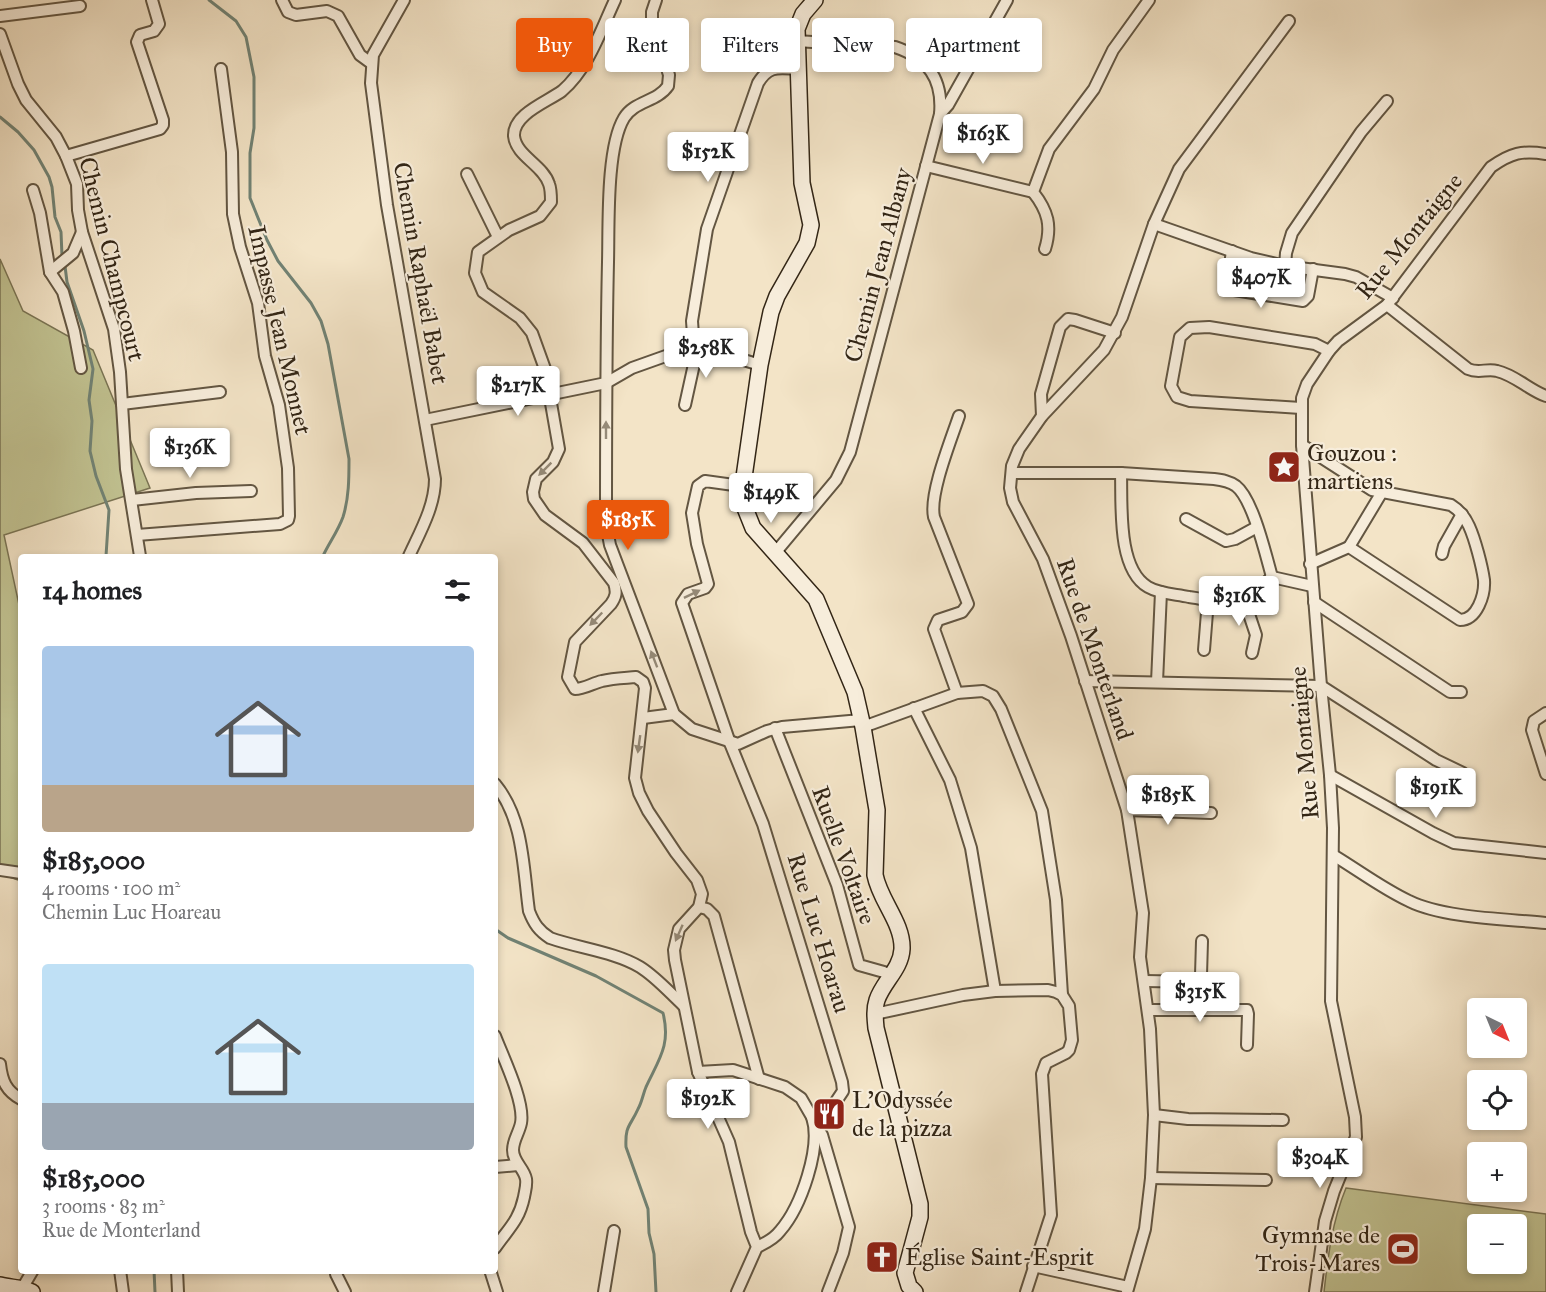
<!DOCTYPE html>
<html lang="en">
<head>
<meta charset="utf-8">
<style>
  body { margin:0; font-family:"IM FELL Great Primer",serif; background:#f2f2f2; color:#202124; height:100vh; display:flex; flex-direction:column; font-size:22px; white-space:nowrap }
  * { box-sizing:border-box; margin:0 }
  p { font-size:20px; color:#757577 }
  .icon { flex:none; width:33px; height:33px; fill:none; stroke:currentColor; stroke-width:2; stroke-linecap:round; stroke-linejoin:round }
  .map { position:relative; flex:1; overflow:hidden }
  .details { position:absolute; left:18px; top:554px; width:480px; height:720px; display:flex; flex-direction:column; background:#fff; border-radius:6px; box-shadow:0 3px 9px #0003 }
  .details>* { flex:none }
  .top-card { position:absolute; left:516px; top:18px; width:570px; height:54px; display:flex; gap:12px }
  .needle { width:39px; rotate:137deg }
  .fabs { position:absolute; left:1467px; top:998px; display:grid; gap:12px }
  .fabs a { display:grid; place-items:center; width:60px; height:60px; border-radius:6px; background:#fff; box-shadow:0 3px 9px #0003; font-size:30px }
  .price { position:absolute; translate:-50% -51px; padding:0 14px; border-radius:6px; background:#fff; color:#222; font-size:20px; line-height:39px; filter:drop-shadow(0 2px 3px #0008) }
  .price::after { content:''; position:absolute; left:50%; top:36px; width:18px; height:14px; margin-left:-9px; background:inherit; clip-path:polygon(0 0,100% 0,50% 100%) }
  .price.on { background:#ea580c; color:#fff }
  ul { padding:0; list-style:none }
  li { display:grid; align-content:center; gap:12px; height:318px; padding:0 24px }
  li span { display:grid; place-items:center; height:186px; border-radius:6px; color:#555 }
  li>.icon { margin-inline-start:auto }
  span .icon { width:108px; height:108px; fill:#fffc; stroke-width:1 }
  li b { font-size:26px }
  h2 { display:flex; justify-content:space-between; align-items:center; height:72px; padding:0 24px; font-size:26px }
  .tag { padding:0 21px; border-radius:6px; background:#fff; box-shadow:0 3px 9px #0003; font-size:21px; line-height:54px }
  .tag.on { background:#ea580c; color:#fff }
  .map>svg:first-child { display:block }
  .green { fill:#c1c291; stroke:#7a7454; stroke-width:1.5; fill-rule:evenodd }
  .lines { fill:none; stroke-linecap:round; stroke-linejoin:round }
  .stream { stroke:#718274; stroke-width:3 }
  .street-casing { stroke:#635642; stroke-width:14 }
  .secondary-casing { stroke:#332616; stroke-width:18 }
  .street { stroke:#f7eddb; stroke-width:10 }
  .secondary { stroke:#f7eddb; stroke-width:15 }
  .oneway { fill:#958a78 }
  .labels { text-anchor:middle; stroke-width:4.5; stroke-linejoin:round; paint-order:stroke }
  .street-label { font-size:24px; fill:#332616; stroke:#f7eddb }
  .poi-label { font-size:24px; fill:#332616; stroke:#f7eddb; text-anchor:start }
</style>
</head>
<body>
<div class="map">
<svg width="1546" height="1292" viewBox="0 0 1546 1292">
  <rect width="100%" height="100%" fill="#f3e4c7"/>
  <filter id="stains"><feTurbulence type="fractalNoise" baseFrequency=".00333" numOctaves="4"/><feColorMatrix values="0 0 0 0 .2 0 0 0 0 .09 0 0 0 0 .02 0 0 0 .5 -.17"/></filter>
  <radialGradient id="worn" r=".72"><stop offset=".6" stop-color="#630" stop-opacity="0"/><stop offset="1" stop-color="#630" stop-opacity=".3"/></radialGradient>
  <g class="green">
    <polygon points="0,259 23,311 93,350 150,488 4,535 21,614 21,881 0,874"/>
    <path d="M 1346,1188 L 1546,1214 L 1546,1292 L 1324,1292 C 1328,1256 1332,1222 1346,1188 ZM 1478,1224 L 1516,1224 L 1516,1263 L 1478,1263 Z"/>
  </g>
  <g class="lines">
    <g class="stream">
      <path d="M 209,0 L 236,21 L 246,37 L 254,77 L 254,128 L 250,153 L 250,198 L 267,240 L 278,261 L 311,303 L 321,321 L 328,344 L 349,459 C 349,478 349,498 343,517 C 338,531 329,543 323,556"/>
      <polyline points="0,117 18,132 34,150 49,177 52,187 55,217 61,232 62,256"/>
      <polyline points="65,266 67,282 84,331 93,369 89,400 92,421 90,451 96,476 109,510 106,556"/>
      <path d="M 495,929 L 508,938 L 596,976 L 663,1013 C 671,1045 659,1059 646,1087 C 643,1094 642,1102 638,1109 C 630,1127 625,1125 626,1147 L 648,1209 L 649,1233 L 654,1254 L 656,1292"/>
      <polyline points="154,1270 155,1292"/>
    </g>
    <g class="street-casing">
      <g id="street">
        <polyline points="282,0 288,12 296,15 327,11 338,16 360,55 371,63"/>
        <path d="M 404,0 L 373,55 L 371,83 L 387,205 L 435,479 C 435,506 420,532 409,556"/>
        <path d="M 615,0 C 601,30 588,69 562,91 C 547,102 513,114 514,136 C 516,156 543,165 549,184 C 551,189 551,196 551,202 L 540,216 L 509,230 L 478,252 L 475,273 L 483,292 L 520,318 L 532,333 L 545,369 L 559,449 L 553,462 L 536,479 L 533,492 L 534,499 L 545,515 L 583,543 L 614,583 C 617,592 616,597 611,604 L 575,642 L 568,677 L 575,689 C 584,689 593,683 602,681 C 613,678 625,678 636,677 L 643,682 L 645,688 L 635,778 L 639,793 L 648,811 L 676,853 L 697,880 L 702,894 L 699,907 L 679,929 L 674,950 L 675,960 L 698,1072 L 729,1142 L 751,1232 L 757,1247 L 737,1292"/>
        <path d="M 656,0 L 652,12 L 652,20 L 669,75 L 668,86 C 657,102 634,101 624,118 C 606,148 609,226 608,262 C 606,349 606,436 606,524 L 610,545 L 674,714 L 692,729 L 738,744 L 767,731 L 782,727 L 861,720"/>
        <polyline points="0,16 80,6"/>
        <polyline points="0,34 18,84 26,100 56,137 66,156 77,184 78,210 82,232 114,329 120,372 126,469 140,556"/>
        <polyline points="940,114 948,105 1007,0"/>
        <polyline points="66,156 160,129 163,125 163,120 137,42 140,35 154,31 159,24 152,0"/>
        <polyline points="926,166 1033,192"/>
        <polyline points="467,174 498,237"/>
        <polyline points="33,190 40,213 50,272 63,292 74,331 81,368"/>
        <polyline points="1154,224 1251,258 1285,266 1345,274 1356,277 1393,298"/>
        <path d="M 1045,249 C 1052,226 1048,211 1033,192 L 1049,149 L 1094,89 L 1113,50 L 1149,0"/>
        <polyline points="1232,251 1227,285 1234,290 1303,301 1308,296 1313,269"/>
        <polyline points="1285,266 1286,253 1292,233 1361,132 1387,101"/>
        <polyline points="50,272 73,253 82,232"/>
        <path d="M 1387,305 L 1468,369 C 1479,374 1487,368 1497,371 C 1515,375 1529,390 1546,396"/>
        <polyline points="122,404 220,392"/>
        <path d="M 685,405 L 698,346 L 693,335 L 692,321 L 707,229 L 758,83 C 769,65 778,68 797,69"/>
        <polyline points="1301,408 1190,401 1177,397 1171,386 1180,337 1190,328 1209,327 1315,344 1329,351"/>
        <polyline points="1042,416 1041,394 1060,327 1068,319 1075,320 1115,333"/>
        <polyline points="425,420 606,383 632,368 691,347 698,346 760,365"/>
        <path d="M 1302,445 L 1372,490 L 1451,505 C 1459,510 1465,517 1469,526 C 1475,539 1482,566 1484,580 C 1485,595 1477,620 1460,620 L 1349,547 L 1310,564"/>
        <path d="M 1012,473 L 1121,473 L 1214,479 C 1222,480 1229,481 1236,486 C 1253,499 1266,556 1272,577"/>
        <path d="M 1121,473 C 1122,505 1117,569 1148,587 C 1160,594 1175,594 1189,597 C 1205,599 1222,604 1239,604 L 1245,602 L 1272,577"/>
        <path d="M 741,486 L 705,481 L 698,486 L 692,513 L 697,544 L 708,584 L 705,588 L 688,594 L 682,603 L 730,743 L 763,824 L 842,1082 L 843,1091 L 835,1103 L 812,1117 C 822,1147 801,1207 780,1231 C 774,1239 766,1243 757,1247"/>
        <polyline points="132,500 196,493 251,491"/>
        <polyline points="1186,519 1226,541 1235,539 1257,527"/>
        <polyline points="137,535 280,524 288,520 289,516 288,468 279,405 265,356 258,303 240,247 233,214 232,152 221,69"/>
        <polyline points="1349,547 1382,492"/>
        <path d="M 775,553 L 836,480 L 850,452 L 940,114 C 943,79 928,58 895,47 L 796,41"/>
        <polyline points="1442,554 1444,546 1462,514"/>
        <polyline points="1272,577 1312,586"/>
        <polyline points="1245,602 1256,635 1252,653"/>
        <polyline points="1314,602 1450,692 1461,692"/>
        <polyline points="1204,650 1208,600"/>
        <polyline points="1085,681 1321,686 1436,760 1463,773"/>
        <polyline points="1157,682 1161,592"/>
        <path d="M 957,693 L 934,629 L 938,620 L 962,612 L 968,604 L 934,517 C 929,494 951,440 959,416"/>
        <polyline points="914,708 950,780 971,848 995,991"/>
        <polyline points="1546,713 1534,721 1532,730 1546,774"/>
        <polyline points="643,718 674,714"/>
        <polyline points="863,727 957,693 983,691 993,696 1001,709 1042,811 1056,900 1062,995"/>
        <polyline points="775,728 837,885 859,965 884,972 891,976"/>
        <polyline points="1330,775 1433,833 1454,843 1546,853"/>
        <path d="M 495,784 C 524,819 523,868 529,911 C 534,924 539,931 550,938 C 578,948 615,952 640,967 C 656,977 669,992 683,1005"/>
        <polyline points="1127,810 1211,813"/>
        <path d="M 1333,855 C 1358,870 1383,889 1409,901 C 1443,918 1507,919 1546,923"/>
        <polyline points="0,870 21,873"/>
        <polyline points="699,907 707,909 714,916 759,1079"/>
        <polyline points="1145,981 1201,982"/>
        <polyline points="1200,1009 1202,941"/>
        <polyline points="1148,1010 1247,1010 1248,1014 1247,1045"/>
        <polyline points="875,1014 963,995 995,991 1048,990 1056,992 1062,995 1069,1006 1072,1040 1069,1050 1066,1053 1046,1063 1042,1074 1051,1215 1026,1292"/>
        <path d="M 495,1036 C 503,1057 525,1102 521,1123 C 519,1133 513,1140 513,1150 C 513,1162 524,1168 526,1179 C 527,1185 525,1191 524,1197 C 519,1221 508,1229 495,1248"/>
        <path d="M 0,1064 C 2,1081 6,1091 21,1099"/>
        <polyline points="698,1072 733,1070 785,1087 801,1098 812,1117"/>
        <polyline points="1154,1115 1188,1119 1283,1120"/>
        <polyline points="816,1126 822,1135 849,1227 843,1253 828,1292"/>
        <polyline points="495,1167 518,1165"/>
        <polyline points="1151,1178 1266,1180"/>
        <polyline points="1033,1266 1128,1287"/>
        <polyline points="120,1270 123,1292"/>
        <polyline points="177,1270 178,1292"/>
        <polyline points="490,1270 497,1292"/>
        <polyline points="336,1274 345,1292"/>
        <polyline points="20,1292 33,1270"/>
        <polyline points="604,1292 614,1231"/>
        <polyline points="1127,1292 1145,1229 1151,1178 1154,1115 1150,1029 1140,957 1143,913 1127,810 1071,636 1043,559 1013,502 1010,488 1012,466 1019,449 1042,416 1104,350 1122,317 1154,224 1179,169 1289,21"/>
        <path d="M 1315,1292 L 1325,1221 L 1334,1191 L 1356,1137 L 1355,1117 L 1331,1001 L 1333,828 L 1330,775 L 1321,686 L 1302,445 L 1302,398 L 1307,384 L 1329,351 L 1338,341 L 1387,305 L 1491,167 C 1511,153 1522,150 1546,154"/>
      </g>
    </g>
    <g class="secondary-casing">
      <g id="secondary">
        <path d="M 815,0 L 803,14 L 797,29 L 802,183 L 811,225 L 807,243 L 777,296 L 771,312 L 760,365 L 741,498 L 753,528 L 816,599 L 855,692 L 863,727 L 877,810 L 875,875 C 880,901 903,923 902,949 C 901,969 883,982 877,1000 C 874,1009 875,1018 876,1028 L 920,1204 L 920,1217 L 905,1273 L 909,1286 L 915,1292"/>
        <path d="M 0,1285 C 11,1288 21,1287 32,1292"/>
      </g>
    </g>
    <use href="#street" class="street"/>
    <use href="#secondary" class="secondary"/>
  </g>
  <defs><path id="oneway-solid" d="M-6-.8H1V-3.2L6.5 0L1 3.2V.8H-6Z" transform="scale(1.5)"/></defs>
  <g class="oneway">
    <use href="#oneway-solid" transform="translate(606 430) rotate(-90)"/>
    <use href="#oneway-solid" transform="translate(545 469) rotate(135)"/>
    <use href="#oneway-solid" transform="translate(692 594) rotate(-26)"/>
    <use href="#oneway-solid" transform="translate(596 619) rotate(134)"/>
    <use href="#oneway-solid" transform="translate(654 659) rotate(-111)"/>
    <use href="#oneway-solid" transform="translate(639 744) rotate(98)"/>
    <use href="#oneway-solid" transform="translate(679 933) rotate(114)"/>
  </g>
  <defs>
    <g id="sight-square" transform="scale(1.725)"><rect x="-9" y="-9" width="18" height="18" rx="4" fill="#8f2418" stroke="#f7eddb"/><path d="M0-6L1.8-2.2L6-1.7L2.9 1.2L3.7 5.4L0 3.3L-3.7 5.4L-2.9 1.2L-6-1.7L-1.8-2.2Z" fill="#fff"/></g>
    <g id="restaurant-square" transform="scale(1.725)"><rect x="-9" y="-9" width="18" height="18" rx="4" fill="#8f2418" stroke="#f7eddb"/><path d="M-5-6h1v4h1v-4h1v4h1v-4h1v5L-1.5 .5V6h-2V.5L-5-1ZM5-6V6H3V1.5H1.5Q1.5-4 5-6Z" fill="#fff"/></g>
    <g id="stadium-square" transform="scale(1.725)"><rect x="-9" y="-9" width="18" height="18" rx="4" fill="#8f2418" stroke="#f7eddb"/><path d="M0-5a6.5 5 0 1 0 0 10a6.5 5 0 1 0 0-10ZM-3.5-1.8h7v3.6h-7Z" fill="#fff"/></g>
    <g id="church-square" transform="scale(1.725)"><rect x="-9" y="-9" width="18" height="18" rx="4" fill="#8f2418" stroke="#f7eddb"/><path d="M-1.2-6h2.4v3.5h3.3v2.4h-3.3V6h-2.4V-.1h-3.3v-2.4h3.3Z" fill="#fff"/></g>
  </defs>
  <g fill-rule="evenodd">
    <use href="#sight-square" x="1284" y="467"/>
    <use href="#restaurant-square" x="829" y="1114"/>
    <use href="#stadium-square" x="1403" y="1249"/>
    <use href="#church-square" x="882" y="1257"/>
  </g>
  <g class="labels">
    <g class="street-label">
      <text transform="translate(1409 236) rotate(-51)" y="8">Rue Montaigne</text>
      <text transform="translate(112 259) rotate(76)" y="8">Chemin Champcourt</text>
      <text transform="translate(878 265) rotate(-75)" y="8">Chemin Jean Albany</text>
      <text transform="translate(421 273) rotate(80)" y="8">Chemin Raphaël Babet</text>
      <text transform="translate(280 330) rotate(77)" y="8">Impasse Jean Monnet</text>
      <text transform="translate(1095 649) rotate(71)" y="8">Rue de Monterland</text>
      <text transform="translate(1304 743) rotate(-95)" y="8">Rue Montaigne</text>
      <text transform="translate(844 855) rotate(70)" y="8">Ruelle Voltaire</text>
      <text transform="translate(819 933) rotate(73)" y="8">Rue Luc Hoarau</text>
    </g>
    <g class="poi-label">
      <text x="1307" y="461">Gouzou :<tspan x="1307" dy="28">martiens</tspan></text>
      <text x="852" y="1108">L'Odyssée<tspan x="852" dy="28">de la pizza</tspan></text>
      <text x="1380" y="1243" text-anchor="end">Gymnase de<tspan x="1380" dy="28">Trois-Mares</tspan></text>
      <text x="905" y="1265">Église Saint-Esprit</text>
    </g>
  </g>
  <rect width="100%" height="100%" filter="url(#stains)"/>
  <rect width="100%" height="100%" fill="url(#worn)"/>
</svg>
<div class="fabs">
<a><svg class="needle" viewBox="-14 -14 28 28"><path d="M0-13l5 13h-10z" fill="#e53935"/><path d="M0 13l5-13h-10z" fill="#757577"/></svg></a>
<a><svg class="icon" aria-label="locate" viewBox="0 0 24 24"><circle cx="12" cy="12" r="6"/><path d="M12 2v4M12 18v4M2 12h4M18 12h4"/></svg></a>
<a>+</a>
<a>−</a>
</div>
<b class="price" style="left:983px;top:165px">$163K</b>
<b class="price" style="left:708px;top:183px">$152K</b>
<b class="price" style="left:1261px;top:309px">$407K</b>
<b class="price" style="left:706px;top:379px">$258K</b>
<b class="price" style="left:518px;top:417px">$217K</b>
<b class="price" style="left:190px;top:479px">$136K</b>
<b class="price" style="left:771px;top:524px">$149K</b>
<b class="price on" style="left:628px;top:551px">$185K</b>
<b class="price" style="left:1239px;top:627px">$316K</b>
<b class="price" style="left:1436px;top:819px">$191K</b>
<b class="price" style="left:1168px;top:826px">$185K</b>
<b class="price" style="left:1200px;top:1023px">$315K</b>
<b class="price" style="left:708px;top:1130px">$192K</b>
<b class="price" style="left:1320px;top:1189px">$304K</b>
<div class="top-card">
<a class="tag on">Buy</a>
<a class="tag">Rent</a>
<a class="tag">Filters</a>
<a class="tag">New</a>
<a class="tag">Apartment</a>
</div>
<section class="details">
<h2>14 homes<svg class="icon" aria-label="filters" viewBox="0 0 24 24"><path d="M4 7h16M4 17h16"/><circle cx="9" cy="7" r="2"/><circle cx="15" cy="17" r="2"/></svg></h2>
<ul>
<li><span style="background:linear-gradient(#a9c7e8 75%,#b9a48a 0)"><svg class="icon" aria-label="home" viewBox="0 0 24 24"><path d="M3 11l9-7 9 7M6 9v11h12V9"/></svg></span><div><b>$185,000</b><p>4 rooms · 100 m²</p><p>Chemin Luc Hoareau</p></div></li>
<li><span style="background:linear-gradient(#bfe0f5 75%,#9aa5b1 0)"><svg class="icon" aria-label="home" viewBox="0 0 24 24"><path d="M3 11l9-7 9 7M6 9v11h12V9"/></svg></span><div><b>$185,000</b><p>3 rooms · 83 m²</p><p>Rue de Monterland</p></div></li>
</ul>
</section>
</div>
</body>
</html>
